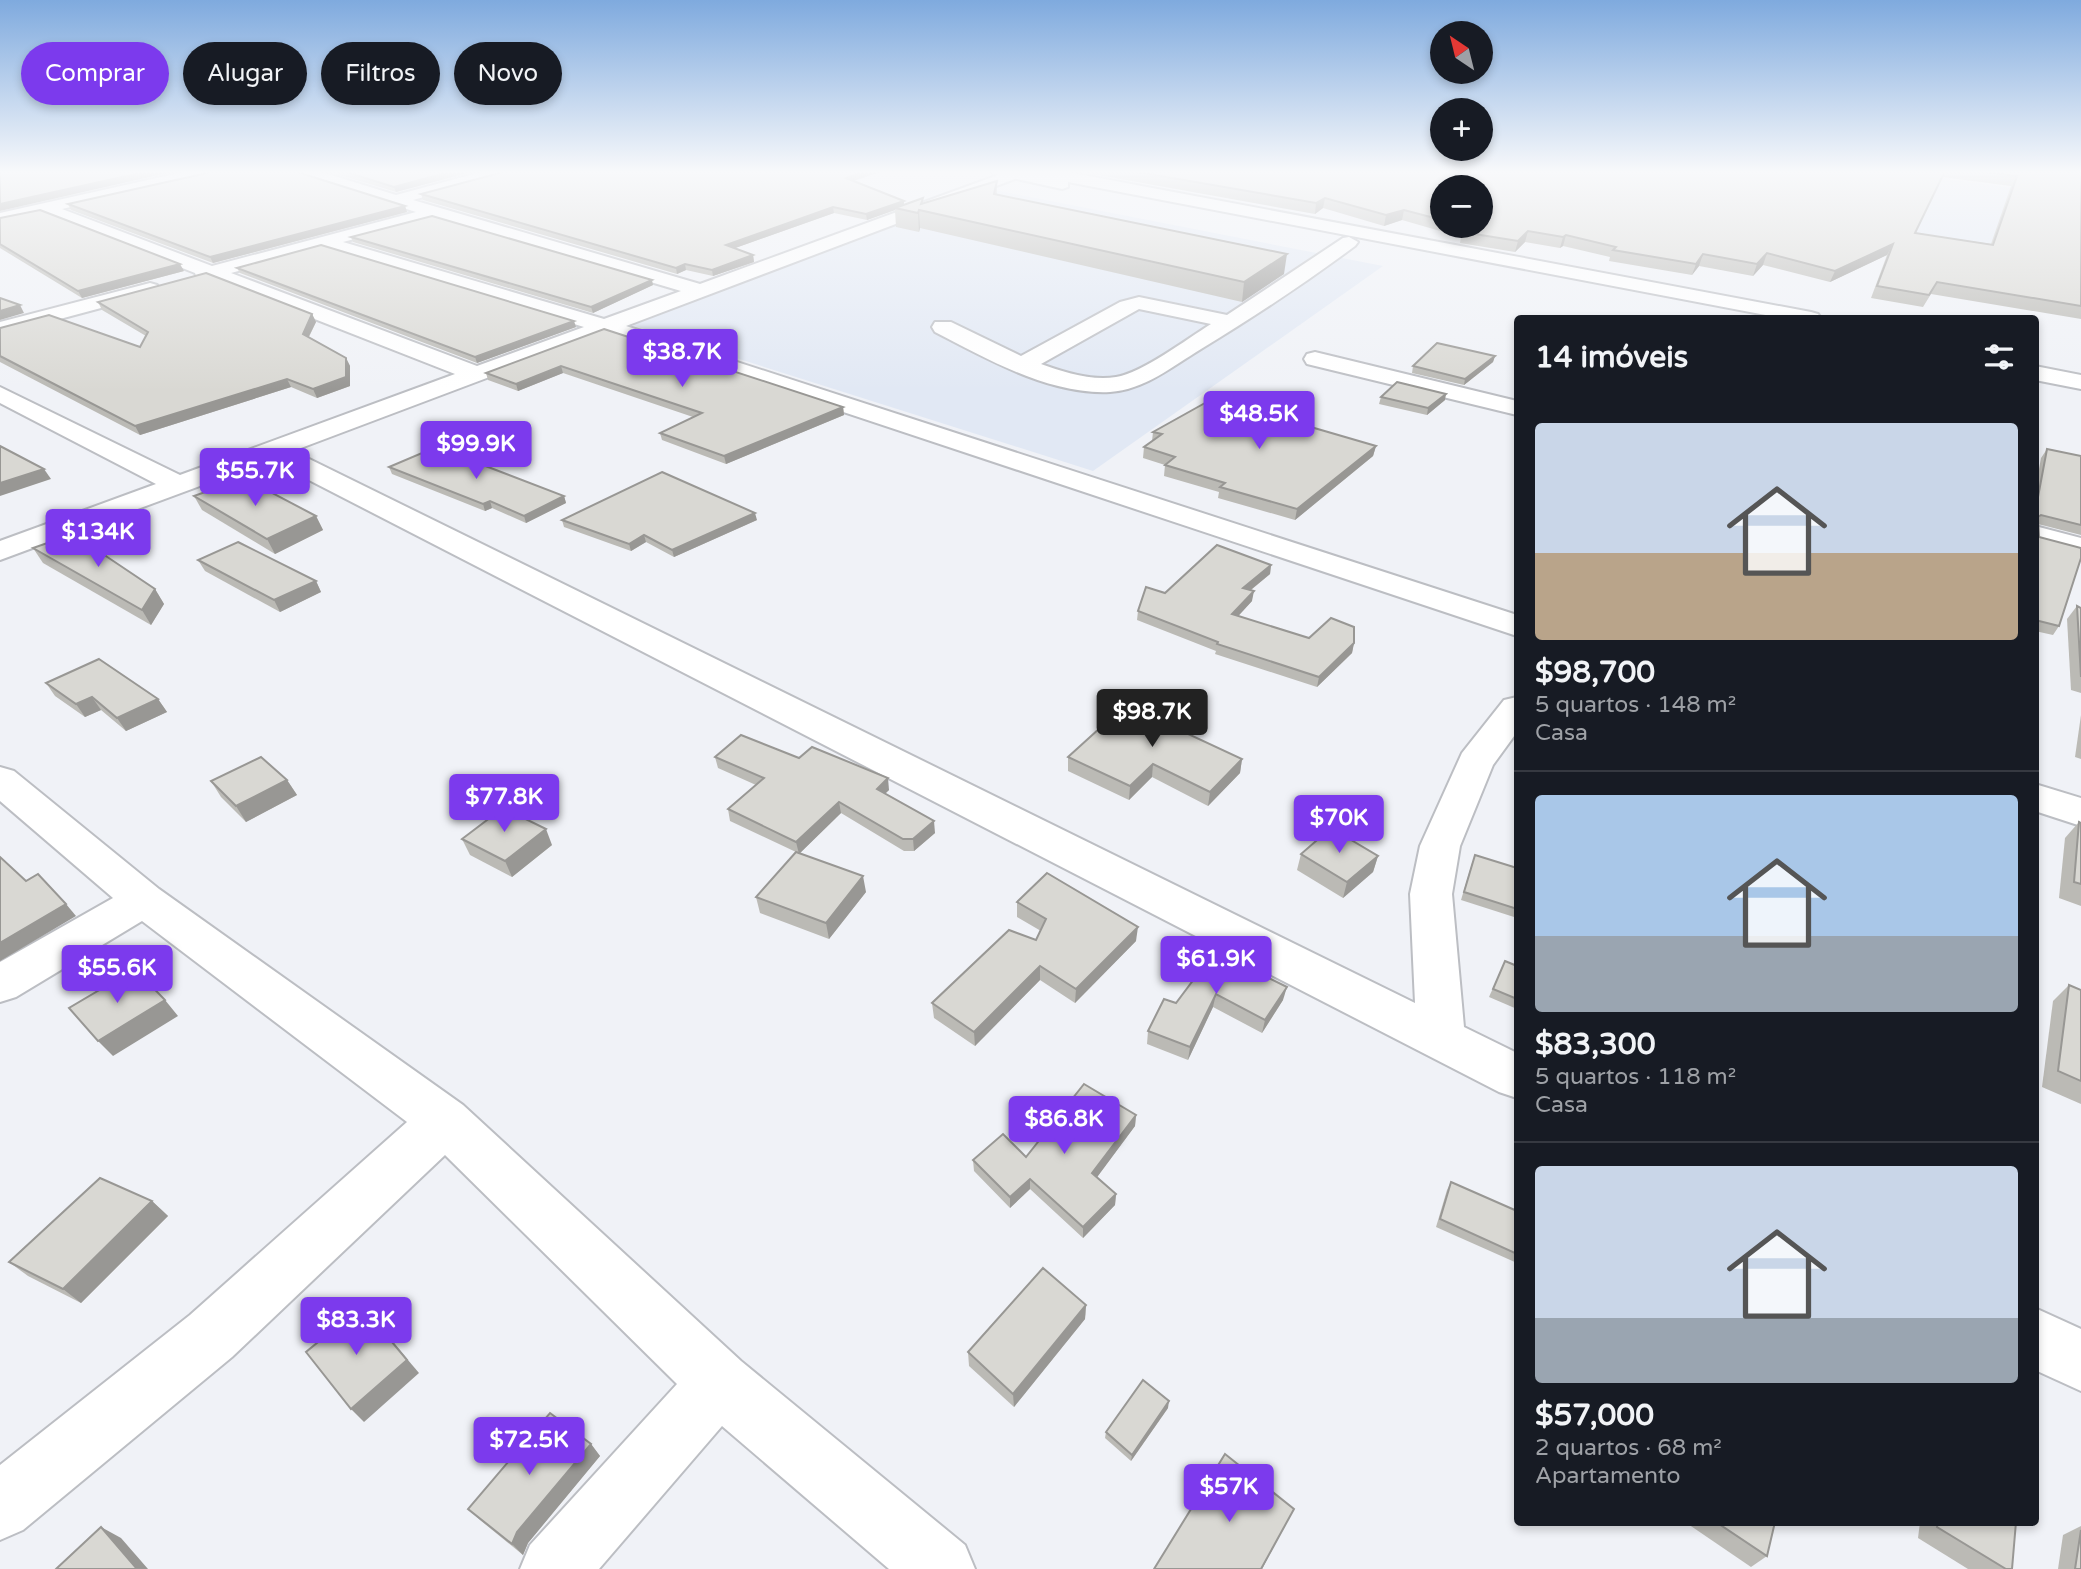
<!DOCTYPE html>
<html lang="pt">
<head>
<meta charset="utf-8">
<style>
  body { margin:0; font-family:"Varela Round",sans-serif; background:#20242c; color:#f1f3f6; height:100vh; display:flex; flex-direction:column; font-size:26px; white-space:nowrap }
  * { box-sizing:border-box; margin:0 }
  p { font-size:23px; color:#9ea1a6 }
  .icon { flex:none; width:38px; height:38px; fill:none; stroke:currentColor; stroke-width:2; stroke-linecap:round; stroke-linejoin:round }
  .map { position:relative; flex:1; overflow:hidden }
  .panel { position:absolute; left:1514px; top:315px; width:525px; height:1211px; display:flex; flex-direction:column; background:#171b24; border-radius:7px; box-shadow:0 4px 10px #0003 }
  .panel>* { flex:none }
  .banner { position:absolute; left:21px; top:42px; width:665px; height:63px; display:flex; gap:14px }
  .needle { width:46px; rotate:325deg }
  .controls { position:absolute; left:1430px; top:21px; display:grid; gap:14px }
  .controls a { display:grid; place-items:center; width:63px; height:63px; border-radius:50%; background:#171b24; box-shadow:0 4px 10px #0003; font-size:35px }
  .price { position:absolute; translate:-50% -60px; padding:0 16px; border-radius:7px; background:#7c3aed; color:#fff; font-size:23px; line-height:46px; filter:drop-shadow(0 2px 4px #0008) }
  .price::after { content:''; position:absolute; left:50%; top:42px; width:21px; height:16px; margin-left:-10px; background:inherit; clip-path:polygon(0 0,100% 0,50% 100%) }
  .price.active { background:#222; color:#fff }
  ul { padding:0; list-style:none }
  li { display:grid; align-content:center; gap:14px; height:371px; padding:0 21px }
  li+li { border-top:2px solid #363941 }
  li span { display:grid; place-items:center; height:217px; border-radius:7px; color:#555 }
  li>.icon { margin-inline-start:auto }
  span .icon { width:126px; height:126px; fill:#fffc; stroke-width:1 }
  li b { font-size:30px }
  h2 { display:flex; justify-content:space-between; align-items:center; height:84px; padding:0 21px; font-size:30px }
  .chip { padding:0 24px; border-radius:32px; background:#171b24; box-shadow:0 4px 10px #0003; font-size:24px; line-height:63px }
  .chip.active { background:#7c3aed; color:#fff }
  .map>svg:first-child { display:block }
  .built { fill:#e1e8f4 }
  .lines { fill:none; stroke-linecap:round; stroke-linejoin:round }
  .minor-casing { stroke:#bcbec3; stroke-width:4 }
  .highway-casing { stroke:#bcbec3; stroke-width:4 }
  .minor { fill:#fff; fill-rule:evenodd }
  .highway { fill:#fff; fill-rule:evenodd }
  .wall { fill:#bbbab5; fill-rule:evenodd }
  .shaded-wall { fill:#989794 }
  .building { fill:#d9d8d3; stroke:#989794; stroke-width:2 }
</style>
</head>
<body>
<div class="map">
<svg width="2081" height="1569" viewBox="0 0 2081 1569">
  <rect width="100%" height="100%" fill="#f0f2f7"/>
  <g class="built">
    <polygon points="1476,171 1884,171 2081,197 2081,268"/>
    <polygon points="989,189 1383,266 1093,471 632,325"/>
  </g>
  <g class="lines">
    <g class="minor-casing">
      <g id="minor">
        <path d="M 188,171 L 217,171 L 209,176 L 62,209 L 212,266 L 416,212 L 297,174 L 294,171 L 318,171 L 396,195 L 485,171 L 511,171 L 508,174 L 413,200 L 700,284 L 1009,171 L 1021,171 L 1023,174 L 1020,177 L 626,326 L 1517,615 L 1517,636 L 606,333 L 293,451 L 1415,1003 L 1410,894 L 1420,846 L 1462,753 L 1504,700 L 1517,697 L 1517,732 L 1493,765 L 1460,846 L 1452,894 L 1464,1027 L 1517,1053 L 1517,1098 L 1499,1092 L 270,460 L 0,560 L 0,541 L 156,484 L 0,403 L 0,387 L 180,475 L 455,374 L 210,278 L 197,278 L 195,273 L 43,213 L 0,223 L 0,213 ZM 434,218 L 681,291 L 604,319 L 343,242 ZM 323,248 L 584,327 L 477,366 L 231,273 Z"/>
        <path d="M 1349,237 L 1358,242 L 1355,246 C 1305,283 1254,317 1201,349 C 1173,366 1144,390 1110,392 C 1050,395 987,359 935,332 L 932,327 L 935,322 L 951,322 L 1021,356 L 1120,302 L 1139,297 L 1227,315 L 1343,238 ZM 1139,309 L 1211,324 C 1187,339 1142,373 1116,377 C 1091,381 1063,372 1041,364 Z"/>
        <polygon points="150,283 157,285 160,289 157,293 0,335 0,322"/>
        <polygon points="1315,352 1517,401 1517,415 1307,364 1304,359 1307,354"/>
        <polygon points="2035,526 2081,538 2081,556 2035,544"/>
        <polygon points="0,767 14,771 159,889 463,1105 741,1361 965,1545 975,1569 889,1569 722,1426 599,1569 520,1569 530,1545 677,1384 445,1155 232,1357 23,1530 0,1540 0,1465 190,1315 407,1122 142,921 16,997 0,1002 0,962 113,898 0,801"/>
        <polygon points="2035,784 2081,798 2081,826 2035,811"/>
        <polygon points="2035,1308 2081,1329 2081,1391 2035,1370"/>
      </g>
    </g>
    <g class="highway-casing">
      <g id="highway">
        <polygon points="991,171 1062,171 1811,312 1818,314 1821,318 1781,318 1068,182 1068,187 1062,189 994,174"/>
        <polygon points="2035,366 2081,375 2081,389 2035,380"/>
      </g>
    </g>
    <use href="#minor" class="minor"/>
    <use href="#highway" class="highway"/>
  </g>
  <g class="wall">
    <polygon points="327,171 475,171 396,192"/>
    <polygon points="507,171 883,171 854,181 904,201 904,205 923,198 923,204 997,181 997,195 1284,274 1242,302 920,228 919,232 896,227 895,210 867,220 834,213 735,248 753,255 754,262 713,276 686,270 677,274 423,200 421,194"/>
    <path d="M 1087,171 L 2081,171 L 2081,319 L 1931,294 L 1923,307 L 1871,298 L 1887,255 L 1830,282 L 1763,265 L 1753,276 L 1699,266 L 1692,275 L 1609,261 L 1610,257 L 1563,246 L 1560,248 L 1525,242 L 1515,252 L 1460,243 L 1461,237 L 1402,220 L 1384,226 L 1323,208 L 1315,214 L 1087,173 ZM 1942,177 L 2011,186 L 1991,244 L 1915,233 ZM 1442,187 L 1480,226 L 1442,226 Z"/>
    <polygon points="207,173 405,206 407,212 213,263 71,210 68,204"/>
    <polygon points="0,218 184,271 82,298 0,248"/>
    <polygon points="351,237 653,285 593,313 353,242"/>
    <polygon points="237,268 576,327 477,363 240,273"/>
    <polygon points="98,302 312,314 316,322 309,337 346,358 350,366 350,386 317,398 291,387 140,435 0,362 0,328 140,347 146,336 102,310"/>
    <polygon points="604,329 843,407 844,415 726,464 662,440 660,433 693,417 563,373 518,391 488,380 486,373"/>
    <polygon points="1495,356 1493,362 1464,385 1412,373 1413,366"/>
    <polygon points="1381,397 1445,400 1427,415 1379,404"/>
    <polygon points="1305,425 1376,446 1373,456 1295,520 1218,498 1219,492 1164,476 1165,465 1143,458 1144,447 1152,441 1153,432"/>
    <polygon points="2047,449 2081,456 2081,535 2038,524 2039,537 2059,626 2053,635 2035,631 2035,491 2041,458"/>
    <polygon points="389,467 564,496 566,503 526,523 492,508 485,511 392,474"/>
    <polygon points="194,496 316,516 323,530 275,554 202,510"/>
    <polygon points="562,520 757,520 674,557 646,542 631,551 564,527"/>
    <polygon points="33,548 155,589 164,604 151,625 43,563"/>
    <polygon points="198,560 316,581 321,592 280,612 205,571"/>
    <polygon points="1271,565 1270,574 1251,590 1252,601 1238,616 1309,638 1354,643 1352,653 1317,687 1215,654 1216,651 1137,620 1138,611 1165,593"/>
    <polygon points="2077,606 2081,608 2081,693 2071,690 2067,619"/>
    <polygon points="46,683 158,699 167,712 126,731 101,710 85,717 55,696"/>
    <polygon points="2081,715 2081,759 2075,757"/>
    <polygon points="1179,730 1242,759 1240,773 1208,806 1152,777 1129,800 1068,771 1068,757"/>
    <polygon points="715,757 799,758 889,790 885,794 935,833 914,851 904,851 841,813 800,853 866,892 829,939 760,913 756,897 796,852 730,821 728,809 756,785 718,768"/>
    <polygon points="287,780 297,795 246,822 221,797 211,781"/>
    <polygon points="2079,822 2081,823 2081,906 2059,898 2065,838"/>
    <polygon points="462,839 552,845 512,877 470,855"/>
    <polygon points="1301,854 1378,856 1373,872 1343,898 1297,870"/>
    <polygon points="1472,863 1517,868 1517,910 1514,917 1461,900"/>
    <polygon points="1017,902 1136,941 1075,1003 1040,980 975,1046 934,1018 932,1003 1036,940 1041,931 1017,917"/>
    <polygon points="1235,961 1283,1000 1262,1033 1213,1007 1188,1060 1147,1044 1148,1031 1176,1003"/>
    <polygon points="1505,961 1517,966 1517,1009 1489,997"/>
    <polygon points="2069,985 2081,990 2081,1104 2042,1087 2053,1001"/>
    <polygon points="1136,1115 1135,1126 1097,1177 1116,1194 1115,1205 1083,1238 1030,1189 1010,1208 974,1171 973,1160 1026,1157"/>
    <polygon points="1451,1182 1517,1211 1517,1263 1436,1227 1447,1190"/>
    <polygon points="152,1201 168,1216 81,1303 28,1276 9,1262"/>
    <polygon points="1086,1305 1085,1319 1014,1407 969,1366 968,1352"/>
    <polygon points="1168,1408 1131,1461 1105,1438 1106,1432"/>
    <polygon points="591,1444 600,1456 528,1543 523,1555 480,1520 468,1509"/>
    <polygon points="1685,1522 1775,1522 1767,1556 1751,1567"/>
    <polygon points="1920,1522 2016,1522 2012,1569 1968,1569 1918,1538"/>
    <polygon points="2081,1526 2081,1569 2058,1569 2063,1535"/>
  </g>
  <g class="shaded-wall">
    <polygon points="149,171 176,171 0,211 0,204"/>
    <polygon points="453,171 475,171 396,192 394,187"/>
    <polygon points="866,171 883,171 846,183 846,178"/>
    <polygon points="1325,198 1323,208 1315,214 1316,203"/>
    <polygon points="904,201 904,207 895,208 895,210 867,220 866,214"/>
    <polygon points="405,206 407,212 213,263 210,257"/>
    <polygon points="833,207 834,213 727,251 726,245"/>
    <polygon points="919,210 920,228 919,232 918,213"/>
    <polygon points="1404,210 1402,220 1384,226 1386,215"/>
    <polygon points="1528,231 1525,242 1515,252 1518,241"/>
    <polygon points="1566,235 1563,246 1560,248 1563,237"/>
    <polygon points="1893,244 1887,255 1830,282 1835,271"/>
    <polygon points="1767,253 1763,265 1753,276 1757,264"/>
    <polygon points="1287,254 1284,274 1242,302 1244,282"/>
    <polygon points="1703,254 1699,266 1692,275 1696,264"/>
    <polygon points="753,255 754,262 713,276 712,270"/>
    <polygon points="180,264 184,271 82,298 78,291"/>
    <polygon points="685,264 686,270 677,274 676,268"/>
    <polygon points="652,280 653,285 593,313 591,307"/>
    <polygon points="20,305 24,313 0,320 0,311"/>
    <polygon points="312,314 316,322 306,342 303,334"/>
    <polygon points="574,321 576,327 477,363 475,357"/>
    <polygon points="1495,356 1493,362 1464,385 1465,379"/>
    <polygon points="346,358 350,366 350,386 317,398 313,389"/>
    <polygon points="561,366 563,373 518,391 516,384"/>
    <polygon points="287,379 291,387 140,435 135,426"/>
    <polygon points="1446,394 1445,400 1427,415 1428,408"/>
    <polygon points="843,407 844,415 726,464 724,456"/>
    <polygon points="1376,446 1373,456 1295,520 1297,509"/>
    <polygon points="44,469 51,479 0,496 0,483"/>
    <polygon points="564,496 566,503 526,523 524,516"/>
    <polygon points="490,501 492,508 485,511 483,504"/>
    <polygon points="755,513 757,520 674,557 672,550"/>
    <polygon points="316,516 323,530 275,554 267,539"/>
    <polygon points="644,535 646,542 631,551 629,544"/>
    <polygon points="1271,565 1270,574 1242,597 1243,588"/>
    <polygon points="316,581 321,592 280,612 274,600"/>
    <polygon points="155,589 164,604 151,625 142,610"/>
    <polygon points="1254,591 1252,601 1231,624 1232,614"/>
    <polygon points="1354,643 1352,653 1317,687 1319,677"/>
    <polygon points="92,697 101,710 85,717 76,704"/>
    <polygon points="158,699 167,712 126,731 117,718"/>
    <polygon points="1180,720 1179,733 1173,727"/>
    <polygon points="1242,759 1240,773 1208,806 1210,792"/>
    <polygon points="1153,764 1152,777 1129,800 1130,786"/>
    <polygon points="888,778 889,790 878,800 877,789"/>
    <polygon points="287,780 297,795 246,822 236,806"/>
    <polygon points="839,802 841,813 799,854 796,842"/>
    <polygon points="934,821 935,833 914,851 913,839"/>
    <polygon points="546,829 552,845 512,877 505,861"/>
    <polygon points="1378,856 1373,872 1343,898 1347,882"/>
    <polygon points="863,876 866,892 829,939 826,923"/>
    <polygon points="66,904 76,916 0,961 0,943"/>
    <polygon points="1138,927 1136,941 1075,1003 1076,989"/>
    <polygon points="1238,947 1236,961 1232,960"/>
    <polygon points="1040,966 1040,980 975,1046 974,1032"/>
    <polygon points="1287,987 1283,1000 1262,1033 1265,1020"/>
    <polygon points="1216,994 1213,1007 1188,1060 1190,1047"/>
    <polygon points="165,1000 178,1016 113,1056 98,1041"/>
    <polygon points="1136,1115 1135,1126 1092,1184 1092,1173"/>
    <polygon points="1030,1179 1030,1189 1010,1208 1010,1197"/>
    <polygon points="1116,1194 1115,1205 1083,1238 1083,1227"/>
    <polygon points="152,1201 168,1216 81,1303 63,1289"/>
    <polygon points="1086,1305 1085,1319 1014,1407 1013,1394"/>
    <polygon points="362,1306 419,1373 364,1422 351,1409"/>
    <polygon points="1169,1401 1168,1408 1131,1461 1132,1455"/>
    <polygon points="591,1444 600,1456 528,1543 523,1555 512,1544 517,1532"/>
    <polygon points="1294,1509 1262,1569 1261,1569"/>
    <polygon points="101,1527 121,1538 148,1569 137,1569"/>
  </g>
  <g class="building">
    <polygon points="0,171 149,171 0,204"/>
    <polygon points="211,171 294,171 405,206 210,257 68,204 207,173"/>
    <polygon points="343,171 453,171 394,187"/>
    <polygon points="507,171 866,171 846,178 904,201 866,214 833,207 726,245 753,255 712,270 685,264 676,268 421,194"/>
    <polygon points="1132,171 1945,171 1915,233 1993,245 2017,176 1977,171 2081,171 2081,306 1937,282 1929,295 1877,286 1893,244 1835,271 1767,253 1757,264 1703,254 1696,264 1613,250 1616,247 1566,235 1563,237 1528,231 1518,241 1462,232 1467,227 1462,226 1480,226 1480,187 1442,187 1442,220 1404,210 1386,215 1325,198 1316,203"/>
    <polygon points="997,181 994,194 1287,254 1244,282 919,210 918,213 895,208 923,198 921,204"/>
    <polygon points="40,210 180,264 78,291 0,244 0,218"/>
    <polygon points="432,216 652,280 591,307 351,237"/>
    <polygon points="321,245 574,321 475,357 237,268"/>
    <polygon points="206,273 312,314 303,334 346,358 346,377 313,389 287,379 135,426 0,356 0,328 49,315 140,347 148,332 98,302"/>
    <polygon points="0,298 20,305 0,311"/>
    <polygon points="604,329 843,407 724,456 660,433 702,413 561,366 516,384 486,373"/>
    <polygon points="1437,343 1495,356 1465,379 1413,366"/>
    <polygon points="1397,382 1446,394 1428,408 1381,397"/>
    <polygon points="1269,401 1307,412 1304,425 1376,446 1297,509 1220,487 1225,483 1165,465 1175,457 1144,447 1162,434 1153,432 1205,403 1226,410 1233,406 1253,411"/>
    <polygon points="0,446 44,469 0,483"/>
    <polygon points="436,447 564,496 524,516 490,501 483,504 389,467"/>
    <polygon points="2047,449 2081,456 2081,525 2041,515 2038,517 2039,537 2081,548 2081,558 2059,626 2035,620 2035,513"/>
    <polygon points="662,472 755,513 672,550 644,535 629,544 562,520"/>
    <polygon points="244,478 316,516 267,539 194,496"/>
    <polygon points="73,534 155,589 142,610 33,548"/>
    <polygon points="238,542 316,581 274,600 198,560"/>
    <polygon points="1217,545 1271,565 1243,588 1254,591 1232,614 1309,638 1331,618 1354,627 1354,643 1319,677 1217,644 1218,642 1138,611 1146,587 1165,593"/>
    <polygon points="2077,606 2081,608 2081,677"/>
    <polygon points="99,659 158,699 117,718 92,697 76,704 46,683"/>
    <polygon points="1132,699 1180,720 1173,727 1242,759 1210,792 1153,764 1130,786 1068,757"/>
    <polygon points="741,735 799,758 812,747 888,778 877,789 934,821 913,839 903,839 839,802 796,842 728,809 764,778 715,757"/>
    <polygon points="261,757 287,780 236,806 211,781"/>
    <polygon points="503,808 546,829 505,861 462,839"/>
    <polygon points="2079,822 2081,823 2081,884 2074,882"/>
    <polygon points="1331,828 1378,856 1347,882 1301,854"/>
    <polygon points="796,852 863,876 826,923 756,897"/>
    <polygon points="1475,855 1517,868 1517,909 1464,892"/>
    <polygon points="0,857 26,881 38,874 66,904 0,943"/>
    <polygon points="1047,873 1138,927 1076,989 1040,966 974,1032 932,1003 1009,930 1036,940 1046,919 1017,902"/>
    <polygon points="1224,939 1238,947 1232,960 1287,987 1265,1020 1216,994 1190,1047 1148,1031 1164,999 1176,1003"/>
    <polygon points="1505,961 1517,966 1517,999 1493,989"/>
    <polygon points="135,969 165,1000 98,1041 69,1008"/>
    <polygon points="2069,985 2081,990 2081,1081 2058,1071"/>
    <polygon points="1084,1084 1136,1115 1092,1173 1116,1194 1083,1227 1030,1179 1010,1197 973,1160 1003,1134 1026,1157"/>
    <polygon points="100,1178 152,1201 63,1289 9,1262"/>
    <polygon points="1451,1182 1517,1211 1517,1254 1440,1219"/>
    <polygon points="1043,1268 1086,1305 1013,1394 968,1352"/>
    <polygon points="362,1306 407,1360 351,1409 306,1352"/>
    <polygon points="1143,1380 1169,1401 1132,1455 1106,1432"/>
    <polygon points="550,1413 591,1444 517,1532 512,1544 468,1509"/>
    <polygon points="1225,1454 1294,1509 1261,1569 1154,1569"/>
    <polygon points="1716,1522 1775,1522 1767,1556"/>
    <polygon points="1938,1522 2016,1522 2012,1569 2006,1569 1937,1527"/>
    <polygon points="101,1527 137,1569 56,1569"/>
    <polygon points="2081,1530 2081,1569 2075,1569"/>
  </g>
  <linearGradient id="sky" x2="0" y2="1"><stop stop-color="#7faade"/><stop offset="0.44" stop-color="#f8f9fb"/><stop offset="1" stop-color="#f8f9fb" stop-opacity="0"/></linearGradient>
  <rect width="2081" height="391" fill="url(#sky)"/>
</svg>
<div class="controls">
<a><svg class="needle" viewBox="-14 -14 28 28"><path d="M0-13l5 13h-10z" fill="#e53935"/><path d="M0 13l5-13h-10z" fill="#9ea1a6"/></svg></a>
<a>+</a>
<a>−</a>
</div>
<b class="price" style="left:682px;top:389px">$38.7K</b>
<b class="price" style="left:1259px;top:451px">$48.5K</b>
<b class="price" style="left:476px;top:481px">$99.9K</b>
<b class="price" style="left:255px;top:508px">$55.7K</b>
<b class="price" style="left:98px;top:569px">$134K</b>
<b class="price active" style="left:1152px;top:749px">$98.7K</b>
<b class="price" style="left:504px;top:834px">$77.8K</b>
<b class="price" style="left:1339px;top:855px">$70K</b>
<b class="price" style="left:1216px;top:996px">$61.9K</b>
<b class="price" style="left:117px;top:1005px">$55.6K</b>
<b class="price" style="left:1064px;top:1156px">$86.8K</b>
<b class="price" style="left:356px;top:1357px">$83.3K</b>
<b class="price" style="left:529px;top:1477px">$72.5K</b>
<b class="price" style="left:1229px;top:1524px">$57K</b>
<div class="banner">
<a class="chip active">Comprar</a>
<a class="chip">Alugar</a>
<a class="chip">Filtros</a>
<a class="chip">Novo</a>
</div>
<section class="panel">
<h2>14 imóveis<svg class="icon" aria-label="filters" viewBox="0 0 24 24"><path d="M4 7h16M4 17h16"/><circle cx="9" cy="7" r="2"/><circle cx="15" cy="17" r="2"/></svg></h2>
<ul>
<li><span style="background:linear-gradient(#c9d6e8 60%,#b9a48a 0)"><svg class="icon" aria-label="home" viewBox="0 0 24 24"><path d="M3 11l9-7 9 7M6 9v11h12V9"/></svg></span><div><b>$98,700</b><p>5 quartos · 148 m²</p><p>Casa</p></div></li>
<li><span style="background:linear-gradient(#a9c7e8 65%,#9aa5b1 0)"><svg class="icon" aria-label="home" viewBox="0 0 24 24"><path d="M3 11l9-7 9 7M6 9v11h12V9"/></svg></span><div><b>$83,300</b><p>5 quartos · 118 m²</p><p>Casa</p></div></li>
<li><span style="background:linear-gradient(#c9d6e8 70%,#9aa5b1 0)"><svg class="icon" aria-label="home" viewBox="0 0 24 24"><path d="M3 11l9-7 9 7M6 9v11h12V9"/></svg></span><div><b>$57,000</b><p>2 quartos · 68 m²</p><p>Apartamento</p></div></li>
</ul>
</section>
</div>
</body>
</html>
